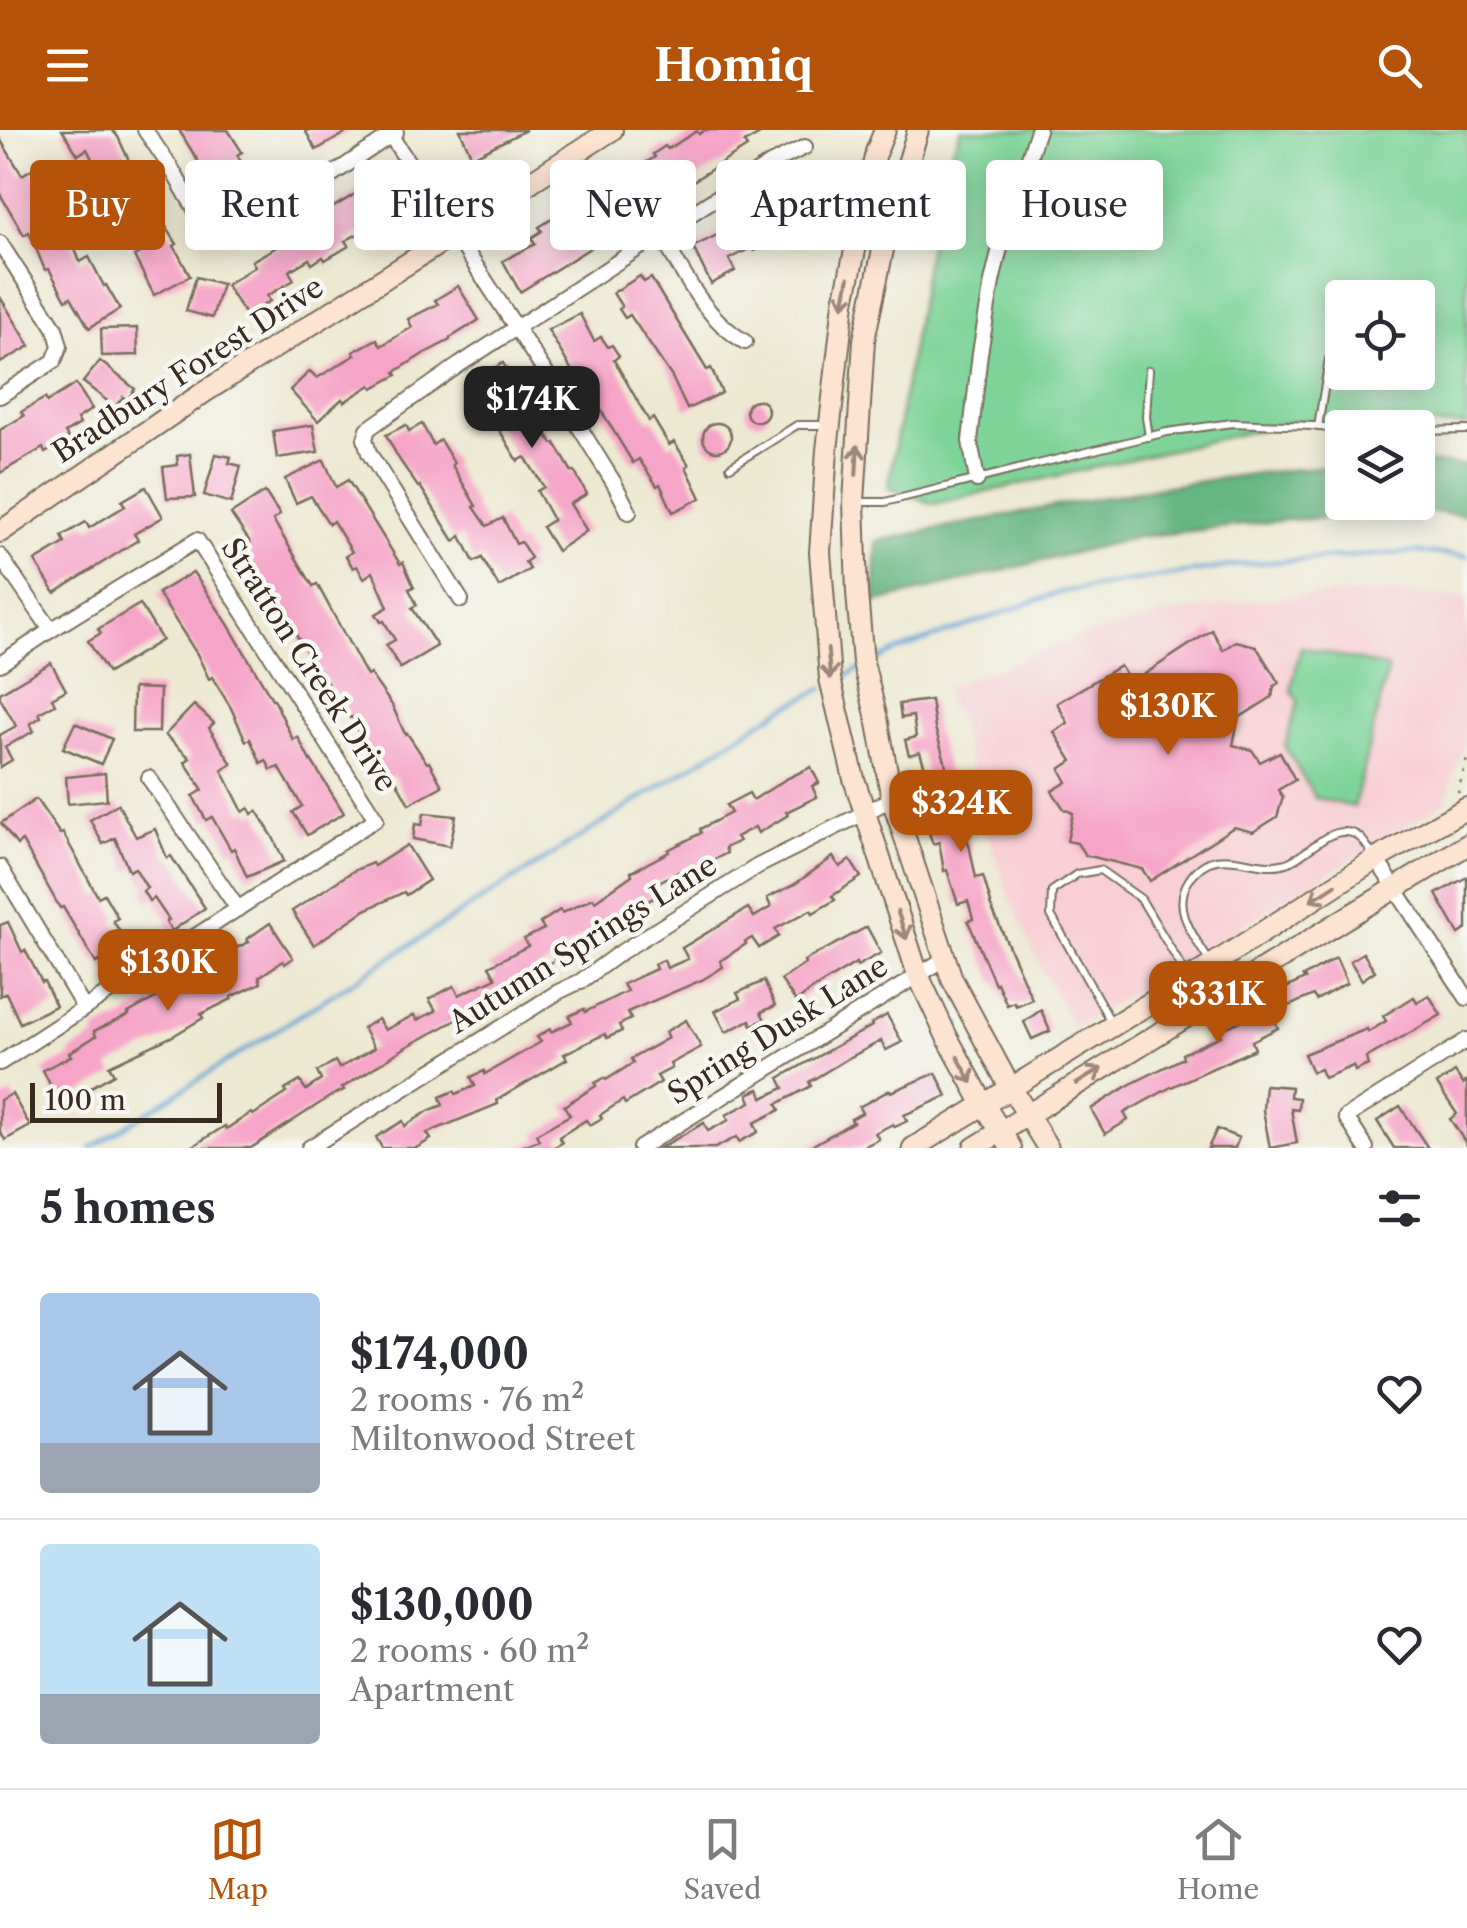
<!DOCTYPE html>
<html lang="en">
<head>
<meta charset="utf-8">
<style>
  body { margin:0; font-family:"Libre Caslon Text",serif; background:#f2f2f3; color:#2b2b33; height:100vh; display:flex; flex-direction:column; font-size:38px; white-space:nowrap }
  * { box-sizing:border-box; margin:0 }
  p { font-size:32px; color:#7c7c81 }
  .icon { flex:none; width:55px; height:55px; fill:none; stroke:currentColor; stroke-width:2; stroke-linecap:round; stroke-linejoin:round }
  .map { position:relative; height:1018px; overflow:hidden }
  .sheet { display:flex; flex-direction:column; background:#fff; flex:1 }
  .sheet>* { flex:none }
  .banner { position:absolute; left:30px; top:30px; width:1408px; height:90px; display:flex; gap:20px }
  .controls { position:absolute; left:1325px; top:150px; display:grid; gap:20px }
  .controls a { display:grid; place-items:center; width:110px; height:110px; border-radius:10px; background:#fff; box-shadow:0 5px 25px #0003; font-size:50px }
  .scale { position:absolute; left:30px; bottom:25px; width:192px; box-sizing:border-box; padding-left:10px; border:5px solid #3b2a1e; border-top:0; font-size:28px; line-height:35px; white-space:nowrap; color:#3b2a1e; -webkit-text-stroke:8px #f6f6f2; paint-order:stroke }
  .price { position:absolute; translate:-50% -85px; padding:0 22px; border-radius:20px; background:#b45309; color:#fff; font-size:32px; line-height:65px; filter:drop-shadow(0 2px 5px #0008) }
  .price::after { content:''; position:absolute; left:50%; top:60px; width:30px; height:22px; margin-left:-15px; background:inherit; clip-path:polygon(0 0,100% 0,50% 100%) }
  .price.selected { background:#222; color:#fff }
  ul { padding:0; list-style:none }
  li { display:flex; align-items:center; gap:30px; height:250px; padding:0 40px }
  li+li { border-top:2px solid #e1e1e2 }
  li span { display:grid; place-items:center; flex:none; width:280px; height:200px; border-radius:10px; color:#555 }
  li>.icon { margin-inline-start:auto }
  span .icon { width:120px; height:120px; fill:#fffc; stroke-width:1 }
  li b { font-size:42px }
  h2 { display:flex; justify-content:space-between; align-items:center; height:120px; padding:0 40px; font-size:42px }
  .tag { padding:0 35px; border-radius:10px; background:#fff; box-shadow:0 5px 25px #0003; font-size:35px; line-height:90px }
  .tag.selected { background:#b45309; color:#fff }
  header { display:flex; justify-content:space-between; align-items:center; height:130px; padding:0 40px; background:#b45309; color:#fff; font-size:45px; font-weight:700 }
  .tab-bar { display:flex; justify-content:space-around; align-items:center; height:140px; border-top:2px solid #e1e1e2; background:#fff; font-size:28px; color:#7c7c81 }
  .tab-bar a { display:grid; justify-items:center; gap:5px }
  .tab-bar .selected { color:#b45309 }
  .map>svg:first-child { display:block }
  .built { fill:#f7cfd4 }
  .green { fill:#7ed498; stroke:#5c7f5b; stroke-width:2.5; fill-rule:evenodd }
  .forest { fill:#66b680; stroke:#50704f; stroke-width:2.5 }
  .lines { fill:none; stroke-linecap:round; stroke-linejoin:round }
  .stream { stroke:#60a1d3; stroke-width:4 }
  .building { fill:#f6a4c8 }
  .lane-casing { stroke:#796d5d; stroke-width:10 }
  .street-casing { stroke:#796d5d; stroke-width:18 }
  .secondary-casing { stroke:#796d5d; stroke-width:24 }
  .path { stroke:#796d5d; stroke-width:2.5; stroke-dasharray:2.5 8; stroke-linecap:butt }
  .lane { stroke:#fff; stroke-width:6 }
  .street { stroke:#fff; stroke-width:14 }
  .secondary { stroke:#fde4d1; stroke-width:20 }
  .oneway { stroke:#9c8778 }
  .labels { text-anchor:middle; stroke-width:9; stroke-linejoin:round; paint-order:stroke }
  .street-label { font-size:30px; fill:#3b2a1e; stroke:#f6f6f2 }
</style>
</head>
<body>
<header><svg class="icon" aria-label="menu" viewBox="0 0 24 24"><path d="M4 6h16M4 12h16M4 18h16"/></svg>Homiq<svg class="icon" aria-label="search" viewBox="0 0 24 24"><circle cx="10" cy="10" r="6"/><path d="M15 15l6 6"/></svg></header>
<div class="map">
<svg width="1467" height="1018" viewBox="0 0 1467 1018">
  <rect width="100%" height="100%" fill="#f6f6f2"/>
  <filter id="ink" filterUnits="userSpaceOnUse"><feTurbulence type="fractalNoise" baseFrequency=".01" numOctaves="2"/><feDisplacementMap in="SourceGraphic" scale="20" xChannelSelector="R" yChannelSelector="G"/><feConvolveMatrix kernelMatrix="1 2 1 2 8 2 1 2 1" color-interpolation-filters="sRGB"/></filter>
  <filter id="wash" filterUnits="userSpaceOnUse"><feTurbulence type="fractalNoise" baseFrequency=".0048" numOctaves="4" result="noise"/><feDisplacementMap in="SourceGraphic" scale="40" xChannelSelector="R" yChannelSelector="G"/><feGaussianBlur stdDeviation="2.25" result="paint"/><feColorMatrix in="noise" values="0 0 0 0 0 0 0 0 0 0 0 0 0 0 0 0 0 1.4 0 .05"/><feComposite in="paint" operator="in"/></filter>
  <g filter="url(#wash)">
    <rect width="100%" height="100%" fill="#ede9d1"/>
    <polygon class="built" points="1377,462 1467,468 1467,608 1453,645 1447,671 1074,898 1039,835 1010,768 986,700 959,594 954,580 949,581 944,558 1079,507 1153,487 1247,470"/>
    <g class="green">
      <path d="M 961,0 L 1467,0 L 1467,296 L 1297,291 L 934,374 L 888,358 L 940,50 ZM 1342,168 L 1418,168 L 1418,242 L 1342,242 Z"/>
      <polygon points="1301,517 1388,538 1354,677 1315,668 1285,617 1298,571 1291,559"/>
    </g>
    <path class="forest" d="M 1418,332 L 1467,335 L 1467,385 L 1435,382 L 1287,390 L 1137,407 L 874,473 L 877,411 C 1031,381 1185,347 1342,335 L 1342,372 L 1418,372 Z"/>
    <g class="lines">
      <g class="stream">
        <polyline points="872,533 896,521 1061,462 1245,434 1415,422 1467,426"/>
        <polyline points="837,551 859,539"/>
        <polyline points="91,1018 780,580 824,558"/>
      </g>
    </g>
    <g id="blocks">
      <g class="building">
        <polygon points="62,0 112,0 118,7 131,35 134,34 149,61 151,60 166,82 160,87 177,114 174,116 190,146 154,165 134,126 140,123 113,85 118,81 87,19 78,25"/>
        <polygon points="179,0 228,0 242,22 237,25 251,48 254,47 260,57 226,77"/>
        <polygon points="305,0 351,0 316,20"/>
        <polygon points="460,0 526,0 472,27"/>
        <polygon points="705,0 767,0 744,13 747,17 690,53 661,74 632,90 633,91 520,162 503,131 535,114 531,108 542,101 539,97 552,89 555,94 569,85 570,88 591,75 587,68 609,54 612,59 648,41 644,34 655,27 653,24 665,16 668,19 697,1 699,4"/>
        <polygon points="0,9 22,45 32,39 47,68 50,67 64,91 80,132 89,127 104,156 106,155 120,179 89,198 71,167 66,170 49,139 45,140 29,102 24,105 0,64"/>
        <polygon points="388,43 406,75 372,93 376,99 366,105 363,101 345,111 349,116 325,130 323,127 312,134 309,129 289,141 294,150 267,166 270,171 246,186 226,155 255,136 252,131 278,116 276,112 360,61 358,58"/>
        <polygon points="778,68 798,98 775,114 773,111 754,121 753,117 729,129 735,141 711,154 693,117 721,103 719,98 744,86 746,89"/>
        <polygon points="640,146 644,152 651,148 707,240 711,238 722,263 687,279 672,247 630,185 625,188 619,179 622,177 613,163"/>
        <polygon points="196,147 222,154 212,188 186,181"/>
        <polygon points="458,156 479,190 450,208 450,210 423,224 395,242 397,245 373,258 371,255 344,272 342,269 318,291 290,260 310,241 317,248 355,225 353,222 377,209 381,216 412,197 408,189 438,174 435,170"/>
        <polygon points="0,167 30,216 0,233"/>
        <polygon points="580,184 594,211 601,207 608,217 612,215 619,226 614,230 649,291 653,288 669,315 674,312 689,335 686,337 701,368 673,382 660,354 657,356 639,329 633,333 582,249 578,251 548,200"/>
        <polygon points="137,198 138,225 102,226 101,199"/>
        <polygon points="100,231 135,259 127,270 123,267 115,277 83,252"/>
        <polygon points="503,233 533,285 553,314 555,313 572,342 574,341 587,364 570,374 587,401 557,421 542,397 553,390 537,361 544,357 525,327 518,331 494,291 490,294 465,255"/>
        <polygon points="76,254 92,279 77,289 80,294 65,303 69,309 45,323 43,318 0,343 0,300 24,286 21,282 45,268 47,272"/>
        <circle cx="757" cy="281" r="11"/>
        <circle cx="717" cy="307" r="14"/>
        <polygon points="422,294 433,315 440,310 454,333 452,335 476,376 474,377 487,396 503,388 516,414 521,412 531,428 525,432 530,439 499,457 482,428 474,432 461,406 454,411 420,356 418,357 399,329 386,305 406,295 409,301"/>
        <polygon points="313,295 318,322 277,328 273,301"/>
        <polygon points="190,324 195,367 167,368 163,337 178,335 177,326"/>
        <polygon points="216,324 231,327 229,333 241,336 231,373 204,365"/>
        <polygon points="324,330 336,357 348,350 400,434 403,432 414,457 409,459 417,475 412,478 437,516 400,538 386,515 395,510 384,491 381,492 376,484 388,477 373,442 364,448 357,436 353,438 346,426 352,422 333,391 329,394 311,366 296,373 285,349"/>
        <polygon points="146,357 163,387 134,404 138,410 55,463 35,431 65,413 62,406 86,392 89,398 125,376 122,371"/>
        <polygon points="265,362 280,385 273,390 313,456 317,454 367,546 370,544 392,575 405,604 407,603 427,633 429,632 442,656 409,674 393,645 387,649 364,616 352,587 350,588 312,530 241,417 250,412 231,384"/>
        <polygon points="193,442 228,494 272,569 274,569 293,610 298,607 310,631 311,630 344,683 307,705 293,682 302,676 279,637 271,640 266,630 261,633 250,609 246,611 231,578 212,547 209,549 197,524 158,463"/>
        <polygon points="140,474 162,510 108,543 88,511 101,503 98,499"/>
        <polygon points="1212,500 1223,520 1236,511 1256,516 1279,553 1274,556 1272,567 1234,591 1237,596 1233,615 1252,620 1260,632 1280,622 1295,650 1278,660 1283,667 1277,687 1253,702 1234,697 1150,751 1142,739 1085,725 1077,713 1067,711 1073,683 1064,679 1052,661 1067,652 1060,639 1072,631 1054,602 1068,593 1057,573 1120,536 1131,553"/>
        <polygon points="51,533 66,560 52,568 55,574 39,583 41,587 30,594 34,601 5,617 12,630 0,637 0,605 16,596 0,568 0,563"/>
        <polygon points="133,558 160,559 159,602 132,602"/>
        <polygon points="931,570 935,598 945,631 952,673 969,714 976,748 983,746 991,773 990,774 1032,869 1016,876 1014,872 1007,875 997,853 995,854 968,791 973,789 968,771 958,774 947,740 944,741 939,712 933,714 928,700 934,698 923,662 917,663 915,646 927,644 920,622 909,625 905,610 916,607 913,586 901,588 899,574"/>
        <polygon points="194,575 214,593 209,598 232,634 222,640 243,682 249,678 252,684 257,681 273,707 284,731 247,747 234,718 231,720 212,687 206,690 193,666 203,660 185,632 190,628 165,605"/>
        <polygon points="75,593 112,609 101,634 63,618"/>
        <polygon points="811,637 819,653 812,656 817,667 786,682 788,685 758,703 755,697 736,707 739,711 725,718 727,723 682,746 680,741 653,755 659,765 646,772 643,767 605,793 607,797 585,808 584,806 553,826 555,830 497,862 498,866 467,880 469,883 406,917 342,958 344,960 331,966 251,1018 190,1018 225,996 226,999 251,983 253,985 287,963 285,960 300,951 306,960 321,950 317,942 335,931 339,938 374,918 363,898 378,889 385,900 414,885 417,890 436,881 429,869 454,856 459,865 496,848 489,836 528,816 524,809 544,799 540,793 560,780 562,783 593,768 595,771 632,745 631,742 669,722 668,720 701,703 700,699 731,683 726,675 749,663 753,670 786,649"/>
        <polygon points="105,643 107,670 68,674 66,647"/>
        <polygon points="36,669 60,704 63,703 98,767 104,764 118,788 113,791 128,814 130,813 136,822 106,841 100,831 96,833 63,777 60,778 22,711 17,715 1,693"/>
        <polygon points="118,674 136,707 155,699 167,728 171,726 205,778 172,801 166,792 169,790 154,768 149,771 143,761 147,758 135,738 129,741 115,708 103,714 90,690"/>
        <polygon points="424,683 456,686 450,716 413,709 415,694 422,695"/>
        <polygon points="407,715 429,750 406,765 404,762 365,780 314,815 292,781 353,741 372,733 374,736"/>
        <polygon points="833,727 840,737 850,730 861,747 832,766 835,770 813,783 811,780 775,799 779,806 759,818 752,808 745,812 746,814 720,831 723,837 702,850 627,882 631,889 619,895 622,901 607,908 605,904 564,924 567,929 497,970 498,974 427,1003 431,1009 416,1018 382,1018 376,1007 403,991 405,996 430,980 443,975 440,967 454,961 456,964 475,956 471,947 484,941 485,944 541,912 537,907 550,899 551,902 572,892 569,886 584,879 585,882 627,861 623,854 656,839 654,834 664,830 667,838 688,829 682,818 748,778 754,787 771,777 767,768 795,754"/>
        <polygon points="1467,747 1467,799 1459,804 1436,764"/>
        <polygon points="8,792 22,822 25,820 42,852 44,851 56,876 20,893 6,863 0,866 0,795"/>
        <polygon points="270,793 293,828 285,834 283,831 259,847 261,853 231,867 232,869 201,884 203,888 173,906 109,936 114,944 60,975 43,940 71,926 69,923 96,906 94,901 129,885 128,883 159,866 189,847 188,845 220,829 219,826 249,812 247,809"/>
        <polygon points="867,797 881,823 857,836 856,833 813,859 796,872 781,850 805,834 804,831"/>
        <polygon points="1363,823 1375,841 1362,850 1350,831"/>
        <polygon points="1336,828 1347,853 1316,870 1313,865 1271,884 1278,898 1252,911 1255,919 1171,957 1124,983 1128,990 1105,1004 1091,979 1129,955 1183,928 1182,924 1221,906 1218,901 1245,889 1243,884 1273,869 1271,865 1305,849 1303,847"/>
        <polygon points="764,851 775,876 761,882 765,890 752,895 750,890 726,902 715,881 740,869 737,863"/>
        <polygon points="1429,865 1441,885 1366,928 1368,935 1355,941 1353,936 1324,948 1320,939 1312,942 1304,924 1367,899 1368,902 1386,891 1383,886 1401,875 1414,867 1417,872"/>
        <polygon points="1041,880 1050,901 1032,909 1024,892"/>
        <polygon points="887,885 902,912 886,920 881,911 847,929 809,952 811,956 777,974 780,980 754,993 758,1002 739,1012 737,1007 715,1018 660,1018 704,993 708,1001 729,990 726,985 751,972 748,964 759,959 763,968 784,958 779,948 872,896 871,894"/>
        <polygon points="686,890 701,917 670,934 672,938 657,946 661,952 625,974 623,970 600,985 602,988 590,995 586,990 559,1007 562,1013 552,1018 519,1018 539,1010 536,1004 570,985 564,976 596,956 595,953 604,948 606,950 633,933 631,929 668,908 665,902"/>
        <polygon points="1455,942 1463,954 1467,951 1467,1015 1450,989 1457,984 1437,954"/>
        <polygon points="936,943 947,966 904,985 907,991 895,997 893,994 875,1003 879,1009 861,1018 808,1018 853,992 851,989 862,983 859,977 890,960 891,962"/>
        <polygon points="1265,955 1291,957 1290,967 1299,968 1298,980 1291,979 1297,1013 1270,1018 1263,980"/>
        <polygon points="12,964 30,996 5,1010 0,1001 0,970"/>
        <polygon points="1400,976 1428,1018 1394,1018 1377,991"/>
        <polygon points="1217,999 1239,1008 1235,1018 1208,1018"/>
      </g>
    </g>
  </g>
  <g filter="url(#ink)">
    <use href="#blocks" fill-opacity="0" stroke="#796d5d" stroke-width="2.5"/>
    <g class="lines">
      <g class="lane-casing">
        <g id="lane">
          <polyline points="1149,240 1146,287 1149,307"/>
          <polyline points="1318,297 1329,229"/>
          <polyline points="1418,301 1467,300"/>
          <polyline points="730,337 797,295 826,295"/>
          <polyline points="858,372 885,372 1167,302 1232,293 1313,296 1342,300"/>
          <path d="M 1211,834 C 1196,809 1170,779 1189,750 C 1215,710 1251,741 1282,734 C 1303,730 1323,702 1343,702 C 1359,701 1365,713 1372,724"/>
          <polyline points="1112,894 1051,785 1052,761 1077,744 1100,740 1141,769 1187,846"/>
        </g>
      </g>
      <g class="street-casing">
        <g id="street">
          <polyline points="145,0 171,38 207,100 221,107 234,107 246,102 396,2"/>
          <polyline points="387,0 547,245 614,353 629,382"/>
          <path d="M 661,105 C 684,144 704,188 745,212"/>
          <polyline points="0,113 55,198 60,216 54,231 0,266"/>
          <polyline points="977,350 970,311 980,223 992,152 1003,105 1038,0"/>
          <polyline points="0,426 51,500"/>
          <polyline points="461,470 369,323 365,309 368,299 459,235 705,75 772,33 805,17"/>
          <polyline points="0,534 51,500 197,410 376,689 0,933"/>
          <polyline points="149,648 238,779"/>
          <polyline points="1376,729 1467,868"/>
          <polyline points="0,737 84,878"/>
          <polyline points="309,1018 558,862 581,851 618,824 758,736 892,669"/>
          <polyline points="640,1018 946,828"/>
          <polyline points="1366,1018 1346,987 1467,910"/>
        </g>
      </g>
      <g class="secondary-casing">
        <g id="secondary">
          <polyline points="885,0 876,22 844,172 827,320 820,422 830,549 854,649 918,845 947,907 983,973 1011,1018"/>
          <polyline points="918,0 884,115 864,210 854,372 857,463 863,532 878,593 892,669 952,849 1005,948 1048,1018"/>
          <polyline points="0,402 206,261 456,103 532,51 612,0"/>
          <polyline points="913,1018 1204,840 1376,729 1467,678"/>
          <polyline points="974,1018 1346,788 1467,715"/>
        </g>
      </g>
      <polyline class="path" points="1459,663 1458,661 1467,629"/>
      <use href="#lane" class="lane"/>
      <use href="#street" class="street"/>
      <use href="#secondary" class="secondary"/>
    </g>
    <defs><path id="oneway-shaft" d="M-6 0H5M1.5-3L5.5 0L1.5 3" fill="none" stroke-width="1.6" stroke-linecap="round" stroke-linejoin="round" transform="scale(2.5)"/></defs>
    <g class="oneway">
      <use href="#oneway-shaft" transform="translate(846 162) rotate(101)"/>
      <use href="#oneway-shaft" transform="translate(857 330) rotate(-87)"/>
      <use href="#oneway-shaft" transform="translate(829 534) rotate(85)"/>
      <use href="#oneway-shaft" transform="translate(1323 763) rotate(147)"/>
      <use href="#oneway-shaft" transform="translate(902 795) rotate(72)"/>
      <use href="#oneway-shaft" transform="translate(965 940) rotate(61)"/>
      <use href="#oneway-shaft" transform="translate(1089 946) rotate(-32)"/>
    </g>
  </g>
  <g class="labels">
    <g class="street-label">
      <text transform="translate(188 240) rotate(-33)" y="10">Bradbury Forest Drive</text>
      <text transform="translate(309 535) rotate(57)" y="10">Stratton Creek Drive</text>
      <text transform="translate(583 814) rotate(-32)" y="10">Autumn Springs Lane</text>
      <text transform="translate(778 900) rotate(-32)" y="10">Spring Dusk Lane</text>
    </g>
  </g>
</svg>
<div class="controls">
<a><svg class="icon" aria-label="locate" viewBox="0 0 24 24"><circle cx="12" cy="12" r="6"/><path d="M12 2v4M12 18v4M2 12h4M18 12h4"/></svg></a>
<a><svg class="icon" aria-label="layers" viewBox="0 0 24 24"><path d="M12 4l9 5-9 5-9-5zM3 14l9 5 9-5"/></svg></a>
</div>
<div class="scale">100 m</div>
<b class="price selected" style="left:532px;top:321px">$174K</b>
<b class="price" style="left:1168px;top:628px">$130K</b>
<b class="price" style="left:961px;top:725px">$324K</b>
<b class="price" style="left:168px;top:884px">$130K</b>
<b class="price" style="left:1218px;top:916px">$331K</b>
<div class="banner">
<a class="tag selected">Buy</a>
<a class="tag">Rent</a>
<a class="tag">Filters</a>
<a class="tag">New</a>
<a class="tag">Apartment</a>
<a class="tag">House</a>
</div>
</div>
<section class="sheet">
<h2>5 homes<svg class="icon" aria-label="filters" viewBox="0 0 24 24"><path d="M4 7h16M4 17h16"/><circle cx="9" cy="7" r="2"/><circle cx="15" cy="17" r="2"/></svg></h2>
<ul>
<li><span style="background:linear-gradient(#a9c7e8 75%,#9aa5b1 0)"><svg class="icon" aria-label="home" viewBox="0 0 24 24"><path d="M3 11l9-7 9 7M6 9v11h12V9"/></svg></span><div><b>$174,000</b><p>2 rooms · 76 m²</p><p>Miltonwood Street</p></div><svg class="icon" aria-label="heart" viewBox="0 0 24 24"><path d="M12 20l-8-8c-3-5 5-10 8-4 3-6 11-1 8 4z"/></svg></li>
<li><span style="background:linear-gradient(#bfe0f5 75%,#9aa5b1 0)"><svg class="icon" aria-label="home" viewBox="0 0 24 24"><path d="M3 11l9-7 9 7M6 9v11h12V9"/></svg></span><div><b>$130,000</b><p>2 rooms · 60 m²</p><p>Apartment</p></div><svg class="icon" aria-label="heart" viewBox="0 0 24 24"><path d="M12 20l-8-8c-3-5 5-10 8-4 3-6 11-1 8 4z"/></svg></li>
</ul>
</section>
<nav class="tab-bar">
<a class="selected"><svg class="icon" aria-label="map" viewBox="0 0 24 24"><path d="M3 6l6-2 6 2 6-2v14l-6 2-6-2-6 2zM9 4v14M15 6v14"/></svg>Map</a>
<a><svg class="icon" aria-label="saved" viewBox="0 0 24 24"><path d="M7 4h10v16l-5-4-5 4z"/></svg>Saved</a>
<a><svg class="icon" aria-label="home" viewBox="0 0 24 24"><path d="M3 11l9-7 9 7M6 9v11h12V9"/></svg>Home</a>
</nav>
</body>
</html>
